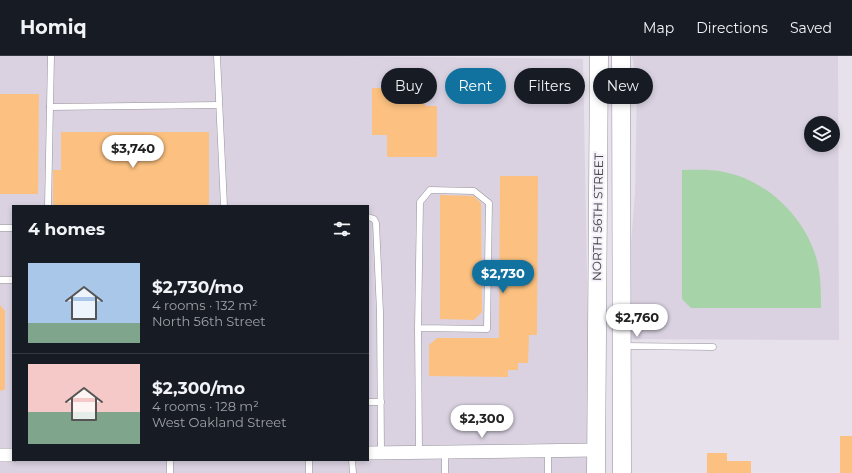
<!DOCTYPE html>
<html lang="en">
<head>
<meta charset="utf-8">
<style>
  body { margin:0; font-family:Montserrat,sans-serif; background:#20242c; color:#f1f3f6; height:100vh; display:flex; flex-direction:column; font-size:15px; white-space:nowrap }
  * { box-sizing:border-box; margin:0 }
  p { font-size:13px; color:#9ea1a6 }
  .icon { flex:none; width:22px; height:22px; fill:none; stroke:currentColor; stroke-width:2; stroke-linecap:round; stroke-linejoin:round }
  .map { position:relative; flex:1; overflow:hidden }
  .panel { position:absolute; left:12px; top:149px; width:357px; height:256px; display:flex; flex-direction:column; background:#171b24; border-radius:0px; box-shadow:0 2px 6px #0003 }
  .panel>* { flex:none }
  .hud { position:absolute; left:381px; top:12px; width:380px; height:36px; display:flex; gap:8px }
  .fabs { position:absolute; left:804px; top:60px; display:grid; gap:8px }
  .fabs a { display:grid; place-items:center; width:36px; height:36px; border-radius:50%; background:#171b24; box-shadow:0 2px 6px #0003; font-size:20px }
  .price { position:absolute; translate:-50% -34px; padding:0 9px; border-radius:14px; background:#fff; color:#222; font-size:13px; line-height:26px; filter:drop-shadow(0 1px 2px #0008) }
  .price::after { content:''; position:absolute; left:50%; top:24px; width:12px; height:9px; margin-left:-6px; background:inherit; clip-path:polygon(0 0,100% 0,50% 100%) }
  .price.active { background:#11729f; color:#fff }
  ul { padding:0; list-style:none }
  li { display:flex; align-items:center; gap:12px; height:100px; padding:0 16px }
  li+li { border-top:1px solid #363941 }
  li span { display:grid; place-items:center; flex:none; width:112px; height:80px; border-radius:0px; color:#555 }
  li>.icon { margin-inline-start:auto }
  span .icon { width:48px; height:48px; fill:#fffc; stroke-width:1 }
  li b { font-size:17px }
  h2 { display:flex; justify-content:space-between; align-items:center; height:48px; padding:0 16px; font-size:17px }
  .pill { padding:0 14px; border-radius:18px; background:#171b24; box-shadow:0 2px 6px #0003; font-size:14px; line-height:36px }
  .pill.active { background:#11729f; color:#fff }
  header { display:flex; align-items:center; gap:24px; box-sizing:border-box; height:56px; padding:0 20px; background:#171b24; border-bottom:1px solid #363941 }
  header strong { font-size:19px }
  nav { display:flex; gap:22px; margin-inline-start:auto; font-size:14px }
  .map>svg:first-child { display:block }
  .built { fill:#dad2e1; fill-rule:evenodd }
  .green { fill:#a7d3a8 }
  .building { fill:#fcc180 }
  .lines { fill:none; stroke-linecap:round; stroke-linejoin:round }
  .lane-casing { stroke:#97939b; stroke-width:7 }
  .street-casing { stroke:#97939b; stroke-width:14 }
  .secondary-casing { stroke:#97939b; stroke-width:19 }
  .lane { stroke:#fff; stroke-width:6 }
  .street { stroke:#fff; stroke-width:13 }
  .secondary { stroke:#fff; stroke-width:18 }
  .labels { text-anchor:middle; stroke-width:4; stroke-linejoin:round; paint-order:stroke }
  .street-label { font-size:12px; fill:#39373a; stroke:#f4eff8 }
</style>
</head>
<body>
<header>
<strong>Homiq</strong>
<nav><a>Map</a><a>Directions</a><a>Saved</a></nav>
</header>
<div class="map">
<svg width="852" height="417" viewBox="0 0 852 417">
  <rect width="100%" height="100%" fill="#e6e1eb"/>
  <g class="built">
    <path d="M 0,0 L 334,0 L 583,3 L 588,270 L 588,417 L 0,417 ZM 13,150 L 368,150 L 368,404 L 13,404 Z"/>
    <path d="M 632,0 L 838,0 L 839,284 L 628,283 L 628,224 L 635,138 L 637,27 ZM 811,67 L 833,67 L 833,89 L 811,89 Z"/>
  </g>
  <path class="green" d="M 682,114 C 696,114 710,113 724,116 C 766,124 804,160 816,201 C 821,217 821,235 821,252 L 691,252 L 682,243 Z"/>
  <g class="building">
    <polygon points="372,32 425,32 425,50 437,50 437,101 387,101 387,79 372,79"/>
    <polygon points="0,38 39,38 38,138 0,138"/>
    <polygon points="61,76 209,76 209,148 207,150 56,150 53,148 53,114 61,114"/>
    <polygon points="500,120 538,120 537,279 529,279 528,307 518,307 518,314 508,314 508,321 429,320 429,289 437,282 499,282"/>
    <polygon points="440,139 474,140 481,147 482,256 474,264 440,263"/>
    <polygon points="0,249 5,255 5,332 4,334 0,335"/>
    <rect x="840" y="380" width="12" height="37"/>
    <polygon points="707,397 727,397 727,405 751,405 751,417 707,417"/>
  </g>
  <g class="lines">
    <g class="lane-casing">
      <g id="lane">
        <polyline points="217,0 224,150"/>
        <polyline points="50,51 219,49"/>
        <polyline points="48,150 51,0"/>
        <polyline points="368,161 374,163 376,167 380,256 381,396"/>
        <polyline points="0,172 13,172"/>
        <polyline points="0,224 13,224"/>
        <polyline points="418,272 487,273 489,147 474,135 430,134 420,146 418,272 419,396"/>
        <polyline points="624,290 713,291"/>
        <polyline points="368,346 381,346"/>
        <polyline points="548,395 548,417"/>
        <polyline points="445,396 445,417"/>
        <polyline points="309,404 309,417"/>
        <polyline points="352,404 353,417"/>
        <polyline points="170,417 170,404"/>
      </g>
    </g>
    <g class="street-casing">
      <g id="street">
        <polyline points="368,397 596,394"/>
        <polyline points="0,399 13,399"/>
      </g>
    </g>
    <g class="secondary-casing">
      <g id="secondary">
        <polyline points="621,0 622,417"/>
        <polyline points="596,417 599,0"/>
      </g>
    </g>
    <use href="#lane" class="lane"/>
    <use href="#street" class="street"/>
    <use href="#secondary" class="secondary"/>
  </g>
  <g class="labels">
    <g class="street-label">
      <text transform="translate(598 161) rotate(-89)" y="4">NORTH 56TH STREET</text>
    </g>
  </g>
</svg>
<div class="fabs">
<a><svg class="icon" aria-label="layers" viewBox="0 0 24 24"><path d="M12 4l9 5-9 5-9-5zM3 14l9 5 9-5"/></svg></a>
</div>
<b class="price" style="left:133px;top:113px">$3,740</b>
<b class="price active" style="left:503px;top:238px">$2,730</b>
<b class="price" style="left:637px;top:282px">$2,760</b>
<b class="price" style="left:482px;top:383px">$2,300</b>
<div class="hud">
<a class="pill">Buy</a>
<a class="pill active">Rent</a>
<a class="pill">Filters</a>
<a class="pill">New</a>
</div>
<section class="panel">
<h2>4 homes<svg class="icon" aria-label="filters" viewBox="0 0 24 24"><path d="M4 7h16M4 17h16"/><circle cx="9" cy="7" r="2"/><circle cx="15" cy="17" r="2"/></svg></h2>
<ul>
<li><span style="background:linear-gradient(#a9c7e8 75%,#7fa58c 0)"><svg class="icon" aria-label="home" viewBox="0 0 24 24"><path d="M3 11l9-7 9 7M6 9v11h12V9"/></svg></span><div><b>$2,730/mo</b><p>4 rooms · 132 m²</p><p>North 56th Street</p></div></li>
<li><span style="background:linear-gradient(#f6c9c9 60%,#7fa58c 0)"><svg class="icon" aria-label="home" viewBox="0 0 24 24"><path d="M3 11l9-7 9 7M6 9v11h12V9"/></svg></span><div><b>$2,300/mo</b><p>4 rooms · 128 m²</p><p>West Oakland Street</p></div></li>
</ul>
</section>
</div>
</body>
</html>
